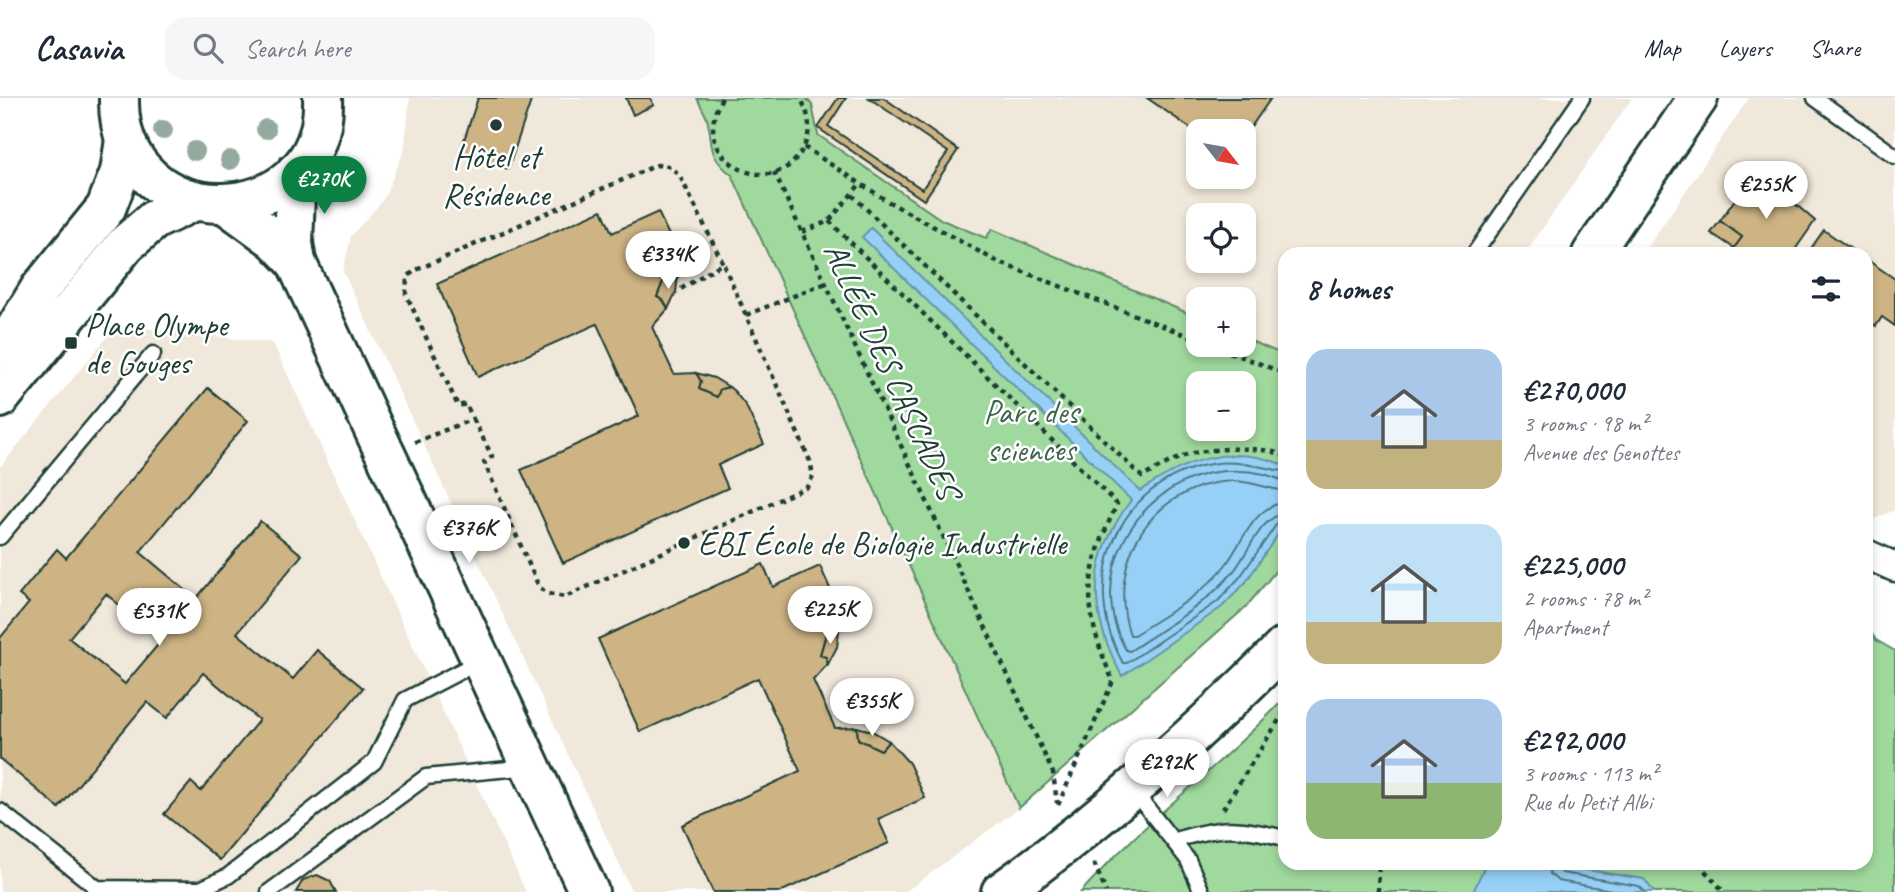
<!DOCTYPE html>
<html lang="en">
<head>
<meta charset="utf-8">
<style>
  body { margin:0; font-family:Caveat,sans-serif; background:#f6f6f7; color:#1f2937; height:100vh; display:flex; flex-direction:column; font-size:26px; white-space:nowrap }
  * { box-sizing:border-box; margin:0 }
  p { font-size:23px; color:#747a83 }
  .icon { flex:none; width:38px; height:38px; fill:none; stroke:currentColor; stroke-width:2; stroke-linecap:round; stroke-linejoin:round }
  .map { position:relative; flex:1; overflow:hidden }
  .details { position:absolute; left:1278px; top:149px; width:595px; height:623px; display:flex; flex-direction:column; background:#fff; border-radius:21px; box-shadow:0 4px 10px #0003 }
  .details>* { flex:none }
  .needle { width:46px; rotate:121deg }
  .fabs { position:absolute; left:1186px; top:21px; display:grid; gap:14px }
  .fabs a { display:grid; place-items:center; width:70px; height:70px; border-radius:14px; background:#fff; box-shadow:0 4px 10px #0003; font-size:35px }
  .price { position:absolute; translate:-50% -60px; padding:0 16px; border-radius:24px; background:#fff; color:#222; font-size:23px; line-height:46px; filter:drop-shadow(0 2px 4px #0008) }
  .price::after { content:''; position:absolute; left:50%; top:42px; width:21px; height:16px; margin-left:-10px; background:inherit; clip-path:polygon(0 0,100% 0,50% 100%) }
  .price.active { background:#0b8043; color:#fff }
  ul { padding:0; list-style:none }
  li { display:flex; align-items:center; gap:21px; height:175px; padding:0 28px }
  li span { display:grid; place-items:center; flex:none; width:196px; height:140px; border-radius:21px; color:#555 }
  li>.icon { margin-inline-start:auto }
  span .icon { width:84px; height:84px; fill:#fffc; stroke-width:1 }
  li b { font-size:30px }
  h2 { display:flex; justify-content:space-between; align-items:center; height:84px; padding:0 28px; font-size:30px }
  header { display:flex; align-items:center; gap:42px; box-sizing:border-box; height:98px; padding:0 35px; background:#fff; border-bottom:2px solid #e0e1e3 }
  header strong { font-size:33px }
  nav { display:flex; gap:38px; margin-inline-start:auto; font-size:24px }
  .search { width:490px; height:63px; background:#f6f6f7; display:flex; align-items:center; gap:18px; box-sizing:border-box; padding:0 24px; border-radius:21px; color:#747a83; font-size:26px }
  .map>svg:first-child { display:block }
  .built { fill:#f0e8da; fill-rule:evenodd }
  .green { fill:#a0d99e; stroke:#608b69; stroke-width:2; fill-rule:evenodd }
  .water { fill:#97d0f6; stroke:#6795a8; stroke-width:2 }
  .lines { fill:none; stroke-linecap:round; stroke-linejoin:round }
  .shore { stroke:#4f7882; stroke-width:2 }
  .building { fill:#ceb484; stroke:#1f3d34; stroke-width:2; fill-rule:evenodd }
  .lane-casing { stroke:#1f3d34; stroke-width:19 }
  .street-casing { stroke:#1f3d34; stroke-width:33 }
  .secondary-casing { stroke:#1f3d34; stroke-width:44 }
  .path { stroke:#1f3d34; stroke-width:4.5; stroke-dasharray:5 5; stroke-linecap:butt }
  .lane { stroke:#fff; stroke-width:14 }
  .street { stroke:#fff; stroke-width:28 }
  .secondary { stroke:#fff; stroke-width:38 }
  .tree { fill:#95aa9e }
  .poi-dot { fill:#1f3d34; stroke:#fff; stroke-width:2.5 }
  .labels { text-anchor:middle; stroke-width:5; stroke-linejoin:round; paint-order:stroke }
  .poi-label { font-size:33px; fill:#1f3d34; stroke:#fff; text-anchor:start }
  .street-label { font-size:33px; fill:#1f3d34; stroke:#fff }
  .park-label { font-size:33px; fill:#3f644e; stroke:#fff }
</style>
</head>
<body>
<header>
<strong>Casavia</strong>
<div class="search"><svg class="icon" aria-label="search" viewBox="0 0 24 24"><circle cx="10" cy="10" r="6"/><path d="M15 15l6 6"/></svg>Search here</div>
<nav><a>Map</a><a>Layers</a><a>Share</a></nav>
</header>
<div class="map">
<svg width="1895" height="794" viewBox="0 0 1895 794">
  <rect width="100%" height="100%" fill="#fff"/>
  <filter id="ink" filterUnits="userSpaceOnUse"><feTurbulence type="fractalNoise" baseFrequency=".0143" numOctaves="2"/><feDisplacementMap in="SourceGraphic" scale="14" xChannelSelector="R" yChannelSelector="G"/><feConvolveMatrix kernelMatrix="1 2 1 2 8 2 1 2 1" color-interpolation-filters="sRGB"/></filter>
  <g filter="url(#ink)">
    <g class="built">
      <polygon points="410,0 697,0 708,23 707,34 715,60 732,77 1019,710 905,794 632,794 343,173 351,138 383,102 404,53"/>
      <path d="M 806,0 L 1632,0 L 1525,156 L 1284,156 L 1284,257 L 1244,240 L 1244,201 L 1199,201 L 1199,220 L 993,131 L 986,141 L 942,122 L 818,37 L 812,7 ZM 1199,33 L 1244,33 L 1244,79 L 1199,79 ZM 1199,117 L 1244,117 L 1244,163 L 1199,163 Z"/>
      <polygon points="1749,0 1895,0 1895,412 1874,421 1866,418 1866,156 1643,156"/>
      <polygon points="117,227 273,245 526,794 0,794 0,369"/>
    </g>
    <g class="green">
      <path d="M 697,0 L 806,0 L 812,7 L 818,37 L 942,122 L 986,140 L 992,131 L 1199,220 L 1199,247 L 1244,247 L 1244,240 L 1284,257 L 1284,463 L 1246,509 L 1019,710 L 732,77 C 706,57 714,47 707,21 C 705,14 700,7 697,0 ZM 1199,285 L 1244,285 L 1244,331 L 1199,331 Z"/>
      <path d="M 1866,527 L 1876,542 L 1895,553 L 1895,794 L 1081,794 C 1143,724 1220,669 1284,601 L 1284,765 L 1866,765 Z"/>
    </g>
    <g class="water">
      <path d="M 871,130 L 1140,393 C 1186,362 1229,345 1284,367 L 1284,427 L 1246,484 L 1222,509 L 1122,578 C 1087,513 1087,462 1131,402 L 862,139 Z"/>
      <polygon points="1486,765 1543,765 1644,781 1654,794 1473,794"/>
    </g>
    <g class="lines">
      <g class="shore">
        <path d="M 1284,373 C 1259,370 1238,361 1211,366 C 1117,383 1077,483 1123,565 L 1127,565 L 1217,504 L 1240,479 L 1276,427 L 1284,424"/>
        <path d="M 1284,382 C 1277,381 1271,378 1264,376 C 1246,372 1227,372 1210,375 C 1133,392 1085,480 1126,552 L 1130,553 C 1165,529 1206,507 1233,474 C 1247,458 1261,417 1284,416"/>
        <path d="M 1284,392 C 1267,392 1250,382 1232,383 C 1152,387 1105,463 1130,537 L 1134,537 C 1166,516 1205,496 1227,465 C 1242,444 1256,406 1284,405"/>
        <polyline points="1547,765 1550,776 1558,783 1624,794"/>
        <polyline points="1556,765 1562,775 1639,788 1645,794"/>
      </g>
    </g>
    <g class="building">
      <polygon points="478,0 532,0 508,71 460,54"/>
      <polygon points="626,0 650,0 654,7 633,17"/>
      <polygon points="838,0 846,0 828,28 922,91 948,54 869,0 884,0 958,52 924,102 818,30"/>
      <polygon points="1147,0 1271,0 1244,39 1244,33 1199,33 1199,36"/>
      <polygon points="1751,78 1783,99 1785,97 1815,123 1792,156 1742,156 1734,150 1742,139 1720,123"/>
      <polygon points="602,112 612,135 658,114 676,152 678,178 670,182 665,179 657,199 663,202 668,211 652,229 674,276 696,275 701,283 699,291 717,299 720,291 729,289 734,293 746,308 764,346 718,367 728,390 563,465 521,372 639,318 597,226 478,279 437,186"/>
      <polygon points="1720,123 1742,139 1734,150 1711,135"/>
      <polygon points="1824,132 1858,156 1807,156"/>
      <polygon points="1866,161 1895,181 1895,228 1882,219 1876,228 1866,221"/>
      <polygon points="678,178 676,194 668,211 663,202 657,199 665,179 670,182"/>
      <polygon points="696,275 714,280 729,289 720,291 717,299 699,291 701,283"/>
      <path d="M 208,290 L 248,323 L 140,454 L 196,501 L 260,423 L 302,457 L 237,535 L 293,581 L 317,552 L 363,590 L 220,762 L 164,716 L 191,684 L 201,693 L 259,622 L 203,575 L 167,620 L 147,604 L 59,710 L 0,661 L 0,540 L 29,505 L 19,497 L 57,451 L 66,460 ZM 106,496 L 162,542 L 125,586 L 69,540 Z"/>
      <polygon points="763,466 773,489 820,468 836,504 840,526 839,532 832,537 826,536 820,557 826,559 828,566 813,582 835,630 857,629 858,641 881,652 889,643 909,665 925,700 878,721 889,745 780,794 713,794 682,727 800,673 758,580 640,634 598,541"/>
      <polygon points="839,532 837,549 828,566 826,559 820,557 826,536 832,537"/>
      <polygon points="857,629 872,633 889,643 881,652 858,641"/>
      <polygon points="317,777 330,783 336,794 296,794 303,782"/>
    </g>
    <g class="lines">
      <g class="lane-casing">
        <g id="lane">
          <polyline points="1815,0 1895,58"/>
          <polyline points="1474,156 1582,0"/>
          <polyline points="0,439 153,256"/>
          <polyline points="1133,692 1188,762 1202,794"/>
          <polyline points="0,713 97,790 200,791 228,778 374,664 405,602 480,563"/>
          <path d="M 1175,742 C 1222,728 1237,728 1284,740"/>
          <polyline points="269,794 426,679 530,669"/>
        </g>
      </g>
      <g class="street-casing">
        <polyline id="street" points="1866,456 1895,469"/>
      </g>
      <g class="secondary-casing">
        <g id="secondary">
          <path d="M 119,0 C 116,142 328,138 323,0"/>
          <polyline points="227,107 275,142 296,164 589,794"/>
          <polyline points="1592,156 1698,0"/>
          <polyline points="296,164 293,145 296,74"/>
          <polyline points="0,250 15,232 40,191 106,110 120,74 125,42"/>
          <polyline points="0,300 126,146 154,122 194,103"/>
          <path d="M 1001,794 C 1103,721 1195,638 1284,549"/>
        </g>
      </g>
      <g class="path">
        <path d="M 722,0 C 684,62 778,110 805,46 C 812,31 809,14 800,0"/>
        <polyline points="804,49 889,104 998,164 1199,242"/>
        <polyline points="774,74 1053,675 1057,705"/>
        <path d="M 852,97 L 1142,379 C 1156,372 1171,362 1187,357 C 1208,350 1266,347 1284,358"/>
        <path d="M 829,123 L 1117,406 C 1083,478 1081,509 1113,583 L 1058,707"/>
        <polyline points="802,134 829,123 860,86"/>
        <polyline points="746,217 826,185"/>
        <polyline points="1211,247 1284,275"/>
        <polyline points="473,321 492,358 484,364 539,489 548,496 565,499 807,389 813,378 810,363 723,165"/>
        <polyline points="415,344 473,321 466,306 458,308 406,196 407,180 414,173 657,67 668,68 679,76 723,165 676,194"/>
        <polyline points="1223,711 1284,614"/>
        <polyline points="1094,765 1106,794"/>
        <polyline points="1698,765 1724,794"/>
        <polyline points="1378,794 1379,765"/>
      </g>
      <use href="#lane" class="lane"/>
      <use href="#street" class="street"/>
      <use href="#secondary" class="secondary"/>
    </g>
    <g class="tree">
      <circle cx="266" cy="31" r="10"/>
      <circle cx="163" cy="32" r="10"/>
      <circle cx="195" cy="53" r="10"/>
      <circle cx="230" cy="62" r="10"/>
    </g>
  </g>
  <g class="poi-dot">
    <circle cx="496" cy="27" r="7"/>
    <rect x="64" y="238" width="14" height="14" rx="3.5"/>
    <circle cx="684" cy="445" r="7"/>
  </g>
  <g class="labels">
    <g class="poi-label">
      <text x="496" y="70" text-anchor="middle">Hôtel et<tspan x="496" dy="38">Résidence</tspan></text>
      <text x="85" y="238">Place Olympe<tspan x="85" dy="38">de Gouges</tspan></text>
      <text x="698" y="457">EBI École de Biologie Industrielle</text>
    </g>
    <g class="street-label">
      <text transform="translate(893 272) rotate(65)" y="12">ALLÉE DES CASCADES</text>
    </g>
    <g class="park-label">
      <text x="1031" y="325">Parc des<tspan x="1031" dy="38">sciences</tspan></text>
    </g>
  </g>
</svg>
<div class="fabs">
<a><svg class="needle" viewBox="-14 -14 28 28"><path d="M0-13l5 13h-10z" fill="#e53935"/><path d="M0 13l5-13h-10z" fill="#747a83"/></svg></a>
<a><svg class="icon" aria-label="locate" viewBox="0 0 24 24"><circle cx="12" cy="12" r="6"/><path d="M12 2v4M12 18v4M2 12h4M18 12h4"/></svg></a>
<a>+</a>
<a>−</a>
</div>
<b class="price active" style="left:324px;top:118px">€270K</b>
<b class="price" style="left:1766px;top:123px">€255K</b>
<b class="price" style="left:668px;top:193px">€334K</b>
<b class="price" style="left:469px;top:467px">€376K</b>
<b class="price" style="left:830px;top:548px">€225K</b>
<b class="price" style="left:159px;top:550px">€531K</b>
<b class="price" style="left:872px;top:640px">€355K</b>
<b class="price" style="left:1167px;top:701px">€292K</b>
<section class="details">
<h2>8 homes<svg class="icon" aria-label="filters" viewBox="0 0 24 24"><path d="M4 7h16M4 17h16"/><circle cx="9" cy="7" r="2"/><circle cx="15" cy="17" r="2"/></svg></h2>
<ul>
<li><span style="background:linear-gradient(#a9c7e8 65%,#c2b280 0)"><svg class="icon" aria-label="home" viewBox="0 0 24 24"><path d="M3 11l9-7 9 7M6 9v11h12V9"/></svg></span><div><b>€270,000</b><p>3 rooms · 98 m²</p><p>Avenue des Genottes</p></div></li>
<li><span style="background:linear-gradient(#bfe0f5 70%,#c2b280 0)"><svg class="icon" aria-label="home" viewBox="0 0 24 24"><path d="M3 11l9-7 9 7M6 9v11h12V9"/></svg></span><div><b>€225,000</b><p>2 rooms · 78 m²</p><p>Apartment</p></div></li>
<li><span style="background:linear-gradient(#a9c7e8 60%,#8fb573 0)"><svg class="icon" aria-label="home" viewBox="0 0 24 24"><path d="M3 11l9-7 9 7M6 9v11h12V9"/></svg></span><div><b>€292,000</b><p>3 rooms · 113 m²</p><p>Rue du Petit Albi</p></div></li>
</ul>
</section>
</div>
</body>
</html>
